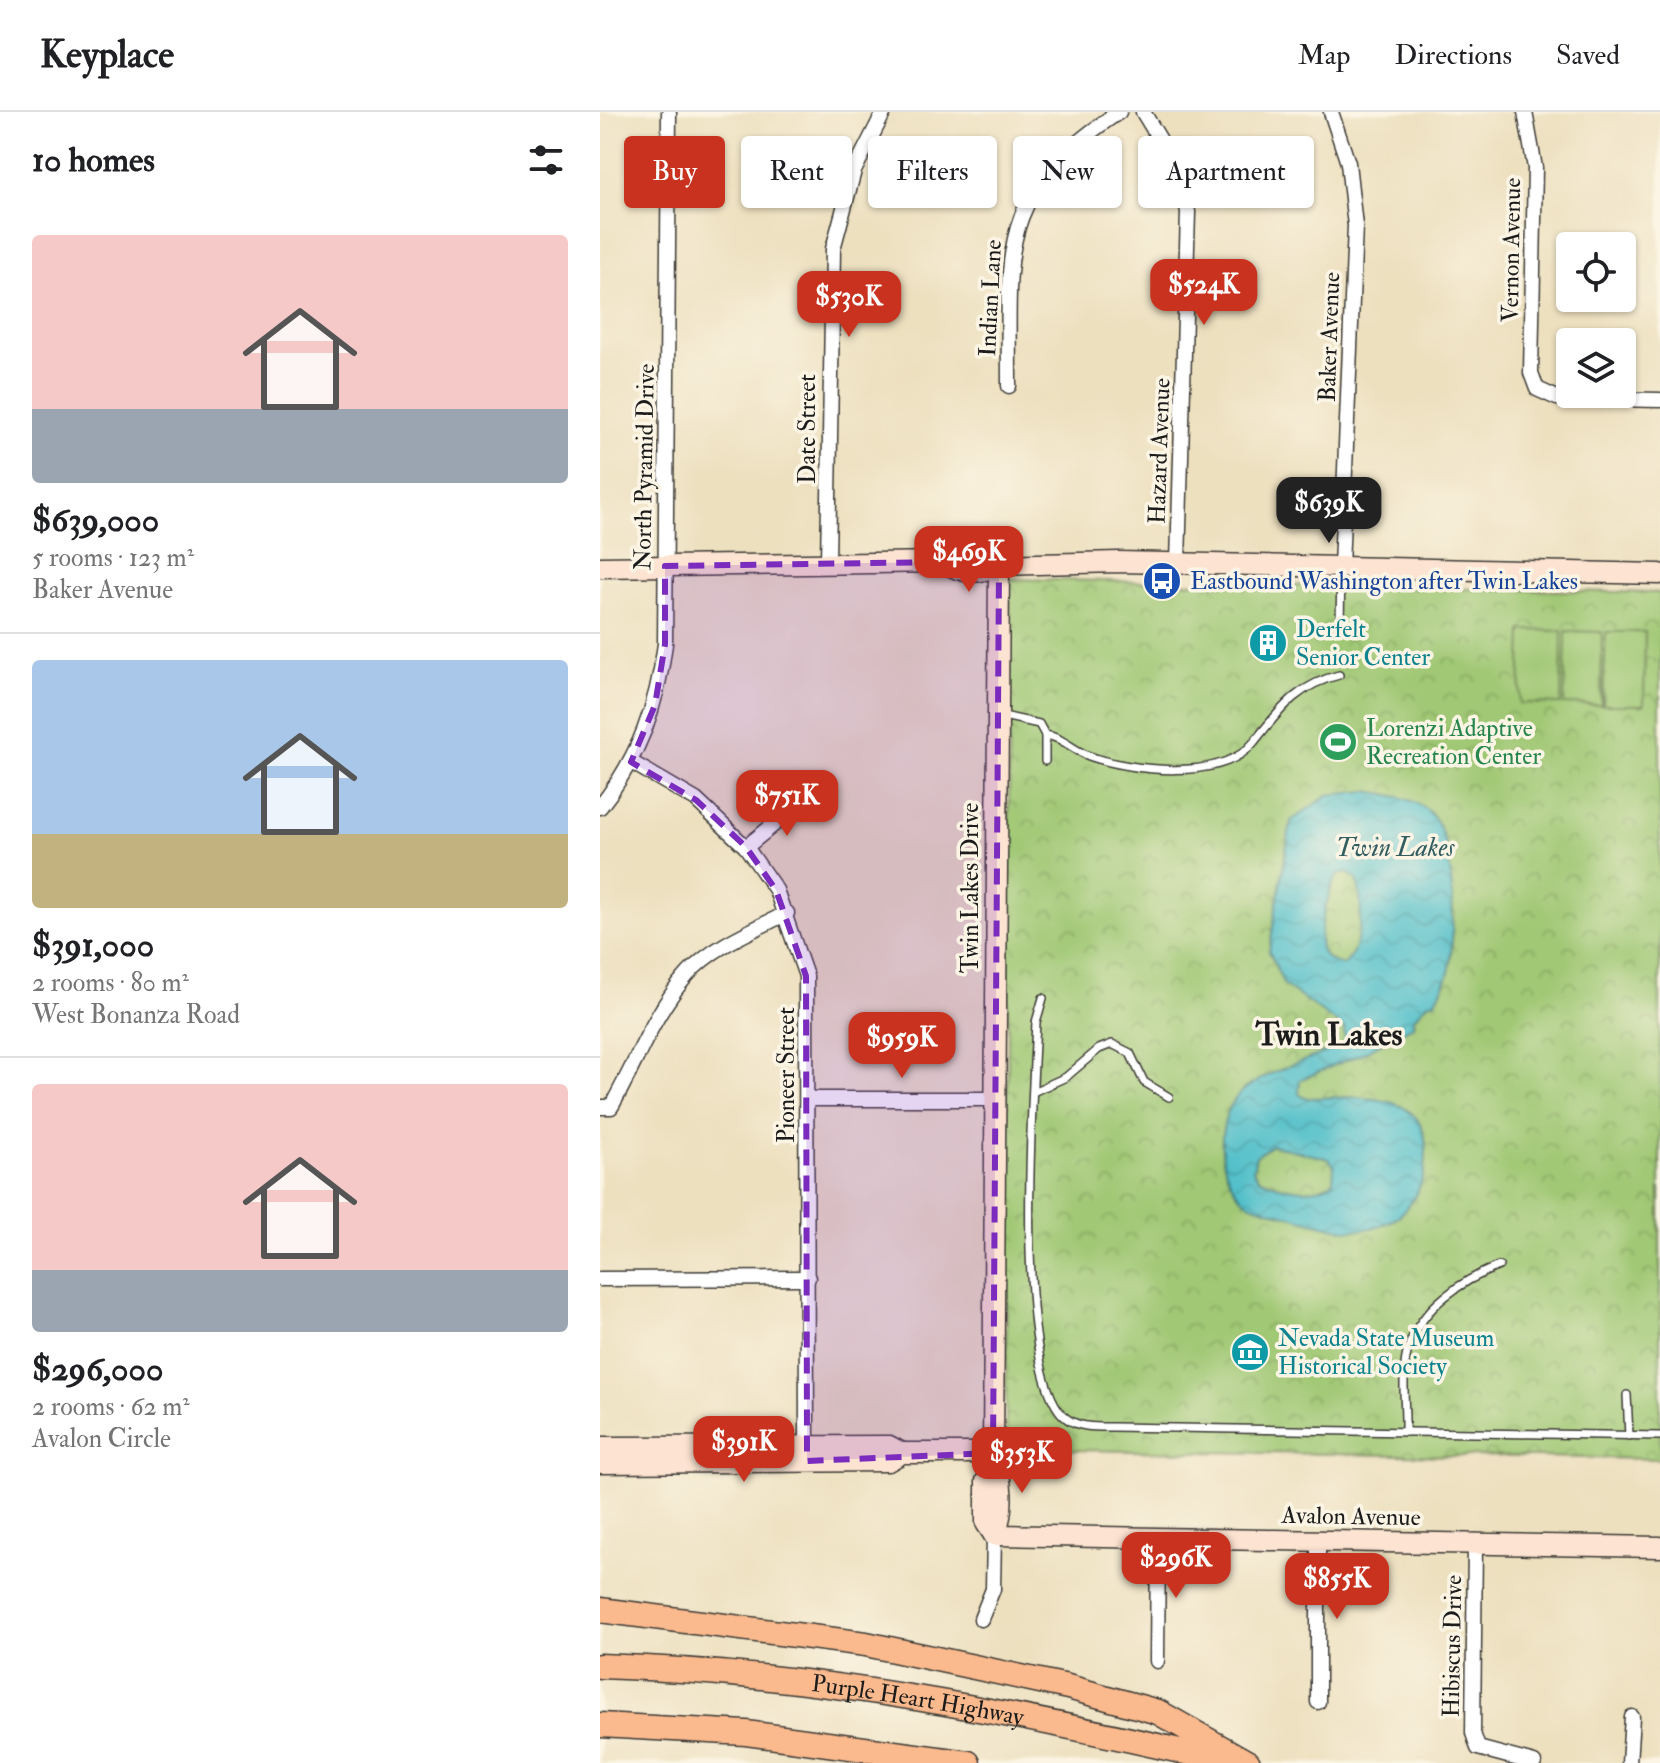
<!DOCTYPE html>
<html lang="en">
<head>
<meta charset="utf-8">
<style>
  body { margin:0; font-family:"IM FELL Double Pica",serif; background:#f6f6f6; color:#202124; height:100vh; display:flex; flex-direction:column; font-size:30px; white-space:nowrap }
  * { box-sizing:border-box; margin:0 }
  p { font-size:26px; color:#757577 }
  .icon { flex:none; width:44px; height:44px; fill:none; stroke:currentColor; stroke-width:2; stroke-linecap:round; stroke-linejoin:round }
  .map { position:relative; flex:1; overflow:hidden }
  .drawer { display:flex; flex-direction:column; background:#fff; width:600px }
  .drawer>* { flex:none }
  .banner { position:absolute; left:24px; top:24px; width:760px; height:72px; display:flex; gap:16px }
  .buttons { position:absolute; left:956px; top:120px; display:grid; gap:16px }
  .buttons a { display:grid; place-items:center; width:80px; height:80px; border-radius:8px; background:#fff; box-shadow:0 2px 6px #0004; font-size:40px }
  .price { position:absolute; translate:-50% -68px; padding:0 18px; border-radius:16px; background:#c8321e; color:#fff; font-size:26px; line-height:52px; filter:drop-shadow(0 2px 4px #0008) }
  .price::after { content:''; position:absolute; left:50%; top:48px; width:24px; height:18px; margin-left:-12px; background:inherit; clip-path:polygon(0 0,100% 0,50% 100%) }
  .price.selected { background:#222; color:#fff }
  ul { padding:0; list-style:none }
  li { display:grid; align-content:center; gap:16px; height:424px; padding:0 32px }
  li+li { border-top:2px solid #e0e0e0 }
  li span { display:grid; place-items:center; height:248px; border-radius:8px; color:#555 }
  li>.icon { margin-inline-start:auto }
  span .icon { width:144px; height:144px; fill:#fffc; stroke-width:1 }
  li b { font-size:34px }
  h2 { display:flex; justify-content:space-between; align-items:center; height:96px; padding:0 32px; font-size:34px }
  .chip { padding:0 28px; border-radius:8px; background:#fff; box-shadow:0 2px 6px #0004; font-size:28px; line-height:72px }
  .chip.selected { background:#c8321e; color:#fff }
  header { display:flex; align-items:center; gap:48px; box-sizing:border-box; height:112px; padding:0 40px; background:#fff; border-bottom:2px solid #e0e0e0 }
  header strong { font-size:38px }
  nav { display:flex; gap:44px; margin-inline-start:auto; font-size:28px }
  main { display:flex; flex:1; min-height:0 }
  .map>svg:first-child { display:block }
  .park { fill:url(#park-crowns); stroke:#5e7248; stroke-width:2 }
  .garden { fill:#a0c874; stroke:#5e7248; stroke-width:2 }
  .water { fill:url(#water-waves); stroke:#386e73; stroke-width:2; fill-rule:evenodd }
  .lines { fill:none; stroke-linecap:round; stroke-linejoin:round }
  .lane-casing { stroke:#3b3934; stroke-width:10 }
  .street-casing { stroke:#3b3934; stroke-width:17 }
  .secondary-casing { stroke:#3b3934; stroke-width:23 }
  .highway-casing { stroke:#3b3934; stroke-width:27 }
  .lane { stroke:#fff; stroke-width:7 }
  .street { stroke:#fff; stroke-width:14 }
  .secondary { stroke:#fde3d1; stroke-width:20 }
  .highway { stroke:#fbba8d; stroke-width:24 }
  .marked { fill:#7b2cbf; fill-opacity:0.2; stroke:#7b2cbf; stroke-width:6; stroke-dasharray:16 10; stroke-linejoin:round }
  .labels { text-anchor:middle; stroke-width:7; stroke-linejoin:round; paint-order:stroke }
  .street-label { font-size:24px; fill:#1c1c1c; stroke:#fcf5e5 }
  .transit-label { font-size:24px; fill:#164399; stroke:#fcf5e5; text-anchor:start }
  .culture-label { font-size:24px; fill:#0d838f; stroke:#fcf5e5; text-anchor:start }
  .leisure-label { font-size:24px; fill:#27864d; stroke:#fcf5e5; text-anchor:start }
  .water-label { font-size:26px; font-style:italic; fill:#325e62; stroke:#fcf5e5 }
  .district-label { font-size:32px; font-weight:bold; fill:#1c1c1c; stroke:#fcf5e5 }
</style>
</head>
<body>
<header>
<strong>Keyplace</strong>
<nav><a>Map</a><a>Directions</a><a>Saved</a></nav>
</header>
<main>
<section class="drawer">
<h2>10 homes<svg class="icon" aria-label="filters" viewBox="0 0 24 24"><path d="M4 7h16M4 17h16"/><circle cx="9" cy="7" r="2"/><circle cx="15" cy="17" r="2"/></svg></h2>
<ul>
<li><span style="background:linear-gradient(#f6c9c9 70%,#9aa5b1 0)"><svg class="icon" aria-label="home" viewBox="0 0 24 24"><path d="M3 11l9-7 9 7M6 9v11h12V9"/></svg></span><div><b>$639,000</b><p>5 rooms · 123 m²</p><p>Baker Avenue</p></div></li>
<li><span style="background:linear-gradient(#a9c7e8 70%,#c2b280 0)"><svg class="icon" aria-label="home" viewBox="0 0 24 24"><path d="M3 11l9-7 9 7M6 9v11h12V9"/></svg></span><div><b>$391,000</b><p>2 rooms · 80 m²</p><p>West Bonanza Road</p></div></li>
<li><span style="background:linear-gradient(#f6c9c9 75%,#9aa5b1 0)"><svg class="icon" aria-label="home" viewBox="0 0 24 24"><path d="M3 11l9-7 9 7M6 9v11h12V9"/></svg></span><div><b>$296,000</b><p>2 rooms · 62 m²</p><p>Avalon Circle</p></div></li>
</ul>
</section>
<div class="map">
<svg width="1060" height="1651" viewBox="0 0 1060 1651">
  <defs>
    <pattern id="park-crowns" width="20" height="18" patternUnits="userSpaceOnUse" patternTransform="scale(2)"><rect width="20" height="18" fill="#a0c874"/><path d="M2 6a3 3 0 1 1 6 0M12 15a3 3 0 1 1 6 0" fill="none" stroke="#89ab64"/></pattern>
    <pattern id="water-waves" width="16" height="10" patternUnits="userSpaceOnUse" patternTransform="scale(2)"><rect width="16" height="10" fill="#53c0ca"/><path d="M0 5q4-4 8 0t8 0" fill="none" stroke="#48a4ad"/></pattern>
  </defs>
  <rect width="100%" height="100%" fill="#fcf5e5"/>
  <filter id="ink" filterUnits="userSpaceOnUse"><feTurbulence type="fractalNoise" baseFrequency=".0125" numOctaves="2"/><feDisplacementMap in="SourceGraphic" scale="16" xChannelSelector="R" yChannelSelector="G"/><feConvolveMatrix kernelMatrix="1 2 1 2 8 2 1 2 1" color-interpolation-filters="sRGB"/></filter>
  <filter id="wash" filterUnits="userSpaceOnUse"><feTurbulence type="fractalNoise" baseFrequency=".006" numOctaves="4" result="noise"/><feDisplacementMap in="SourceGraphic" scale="32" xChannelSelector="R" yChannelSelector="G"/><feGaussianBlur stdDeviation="1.8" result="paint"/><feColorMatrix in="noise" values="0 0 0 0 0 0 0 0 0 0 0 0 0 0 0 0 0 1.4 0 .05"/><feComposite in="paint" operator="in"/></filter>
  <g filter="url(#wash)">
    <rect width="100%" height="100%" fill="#ede0bf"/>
    <polygon class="park" points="410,467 1060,481 1060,1347 406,1337"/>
    <g class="garden">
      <polygon points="922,518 962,519 961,592 920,591"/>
      <polygon points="966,519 1002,520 1001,593 964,592"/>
      <polygon points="1006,520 1045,520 1044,593 1003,593"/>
    </g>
    <path class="water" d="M 767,679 C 788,683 815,685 830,701 C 857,728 854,818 850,856 C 848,868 841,879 835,890 L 829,890 L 813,907 L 813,914 L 763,941 L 700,968 L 699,982 L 705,986 C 749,986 827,974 826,1039 C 826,1065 820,1080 804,1099 C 792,1113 766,1119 748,1118 C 736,1117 656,1096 648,1090 C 614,1067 613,1001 645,977 C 673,956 714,948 745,931 L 744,916 L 684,873 L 669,839 L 691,709 L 728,683 ZM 747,761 L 757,767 C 763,792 763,834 744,853 C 735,851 727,849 722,840 C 716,826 729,775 738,763 ZM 672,1033 L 729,1047 L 734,1054 L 733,1069 C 715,1086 678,1075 658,1066 L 653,1058 L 656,1044 Z"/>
  </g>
  <g filter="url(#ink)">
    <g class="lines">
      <g class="lane-casing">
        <g id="lane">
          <polyline points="740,513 741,457"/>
          <polyline points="399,603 439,612 445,623 445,649"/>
          <path d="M 445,623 C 462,625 473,638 489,644 C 531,659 623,670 654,630 C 680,598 697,573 739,563"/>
          <path d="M 443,886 L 436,910 C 433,982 412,1263 466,1306 C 479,1316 497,1315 513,1315 L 1060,1324"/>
          <polyline points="435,979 466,965 499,937 512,932 530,941 544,970 569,985"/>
          <polyline points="1027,1283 1029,1324"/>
          <path d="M 805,1320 C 806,1294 800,1260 809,1234 C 822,1195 862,1168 899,1154"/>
        </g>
      </g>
      <g class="street-casing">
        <g id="street">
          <polyline points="543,0 580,61 588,100 578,451"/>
          <polyline points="731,0 748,51 755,114 741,455"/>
          <polyline points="925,0 935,56 931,261 937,277 957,286 1060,288"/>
          <path d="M 409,274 C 409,138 395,82 519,0"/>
          <polyline points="228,451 233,137 254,59 284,0"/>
          <polyline points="31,650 96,688 146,735 176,778 206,864 207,1341"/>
          <path d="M 0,695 C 39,645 57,595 65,532 L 69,0"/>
          <polyline points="146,735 203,689"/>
          <polyline points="208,987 396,987"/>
          <path d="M 0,995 L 11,995 C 37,950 53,901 88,862 C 113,834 154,818 187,801"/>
          <polyline points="0,1167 208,1166"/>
          <polyline points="718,1429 718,1590"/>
          <polyline points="875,1432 873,1621 878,1636 934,1651"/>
          <polyline points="381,1507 393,1477 394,1423"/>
          <polyline points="557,1549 558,1426"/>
          <polyline points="1029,1651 1032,1605"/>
        </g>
      </g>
      <g class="secondary-casing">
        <g id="secondary">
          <path d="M 343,450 C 363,462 377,463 399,453 L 519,450 L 1060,462"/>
          <path d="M 0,455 L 343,450 C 363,441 380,440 399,453"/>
          <polyline points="0,1335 289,1334 302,1341"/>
          <polyline points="0,1351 288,1349 302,1341 393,1341"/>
          <polyline points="386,1369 386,1411 394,1423"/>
          <path d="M 394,1423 C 406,1399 402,1365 393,1341 L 399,453"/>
          <polyline points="394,1423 1060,1435"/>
        </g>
      </g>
      <g class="highway-casing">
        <g id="highway">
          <polyline points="0,1498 266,1532 468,1575 558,1600 648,1651"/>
          <path id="s1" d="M 0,1554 C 215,1560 423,1602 632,1651"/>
          <polyline points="0,1613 146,1621 368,1651"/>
        </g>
      </g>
      <use href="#lane" class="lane"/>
      <use href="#street" class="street"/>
      <use href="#secondary" class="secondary"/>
      <use href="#highway" class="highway"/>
    </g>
  </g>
  <path class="marked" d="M 343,450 L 358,460 L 382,460 L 399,453 L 393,1341 L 207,1349 L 206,864 L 176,778 L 146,735 L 96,688 L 31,650 L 55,593 L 65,532 L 65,454 Z"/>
  <defs>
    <g id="bus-disc" transform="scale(2)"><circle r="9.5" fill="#1a4fb4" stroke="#fcf5e5"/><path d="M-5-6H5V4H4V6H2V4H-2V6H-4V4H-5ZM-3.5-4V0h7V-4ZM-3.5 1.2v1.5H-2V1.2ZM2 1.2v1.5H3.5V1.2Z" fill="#fff"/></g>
    <g id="building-disc" transform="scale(2)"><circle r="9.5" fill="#0f9aa8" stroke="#fcf5e5"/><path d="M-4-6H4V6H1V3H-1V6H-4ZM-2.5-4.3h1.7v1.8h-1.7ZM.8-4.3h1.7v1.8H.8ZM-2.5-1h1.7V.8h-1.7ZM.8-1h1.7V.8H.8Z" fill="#fff"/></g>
    <g id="stadium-disc" transform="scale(2)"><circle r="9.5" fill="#2e9e5b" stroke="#fcf5e5"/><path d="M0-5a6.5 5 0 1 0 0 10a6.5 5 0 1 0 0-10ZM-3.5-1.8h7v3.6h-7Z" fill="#fff"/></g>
    <g id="museum-disc" transform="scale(2)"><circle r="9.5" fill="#0f9aa8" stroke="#fcf5e5"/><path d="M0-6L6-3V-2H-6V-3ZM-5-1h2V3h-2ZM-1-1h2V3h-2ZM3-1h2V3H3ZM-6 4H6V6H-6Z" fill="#fff"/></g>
  </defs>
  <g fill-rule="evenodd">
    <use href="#bus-disc" x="562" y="469"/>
    <use href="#building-disc" x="668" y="531"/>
    <use href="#stadium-disc" x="738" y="630"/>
    <use href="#museum-disc" x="650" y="1240"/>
  </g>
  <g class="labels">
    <g class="street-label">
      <text transform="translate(911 138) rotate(-89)" y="8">Vernon Avenue</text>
      <text transform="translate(390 186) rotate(-87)" y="8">Indian Lane</text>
      <text transform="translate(729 225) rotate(-88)" y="8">Baker Avenue</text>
      <text transform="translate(207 317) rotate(-90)" y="8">Date Street</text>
      <text transform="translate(559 339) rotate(-88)" y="8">Hazard Avenue</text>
      <text transform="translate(44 355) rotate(-89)" y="8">North Pyramid Drive</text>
      <text transform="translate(370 776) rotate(-90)" y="8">Twin Lakes Drive</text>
      <text transform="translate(186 963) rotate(-90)" y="8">Pioneer Street</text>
      <text transform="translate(751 1404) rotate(1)" y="8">Avalon Avenue</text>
      <text transform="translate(852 1534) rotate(-89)" y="8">Hibiscus Drive</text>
      <text dy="8" stroke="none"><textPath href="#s1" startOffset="320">Purple Heart Highway</textPath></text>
    </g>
    <g class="transit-label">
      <text x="590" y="477">Eastbound Washington after Twin Lakes</text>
    </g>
    <g class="culture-label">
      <text x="696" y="525">Derfelt<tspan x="696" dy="28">Senior Center</tspan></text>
      <text x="678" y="1234">Nevada State Museum<tspan x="678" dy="28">Historical Society</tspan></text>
    </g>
    <g class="leisure-label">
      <text x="766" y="624">Lorenzi Adaptive<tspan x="766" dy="28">Recreation Center</tspan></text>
    </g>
    <g class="water-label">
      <text x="795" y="744">Twin Lakes</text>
    </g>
    <g class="district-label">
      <text x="729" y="933">Twin Lakes</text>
    </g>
  </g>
</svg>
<div class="buttons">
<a><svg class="icon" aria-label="locate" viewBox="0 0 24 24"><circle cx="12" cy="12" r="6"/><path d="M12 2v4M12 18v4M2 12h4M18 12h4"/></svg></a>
<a><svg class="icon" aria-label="layers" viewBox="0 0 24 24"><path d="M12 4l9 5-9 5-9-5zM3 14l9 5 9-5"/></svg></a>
</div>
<b class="price" style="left:604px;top:215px">$524K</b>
<b class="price" style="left:249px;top:227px">$530K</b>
<b class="price selected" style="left:729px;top:433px">$639K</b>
<b class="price" style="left:369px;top:482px">$469K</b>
<b class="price" style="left:187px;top:726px">$751K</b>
<b class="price" style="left:302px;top:968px">$959K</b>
<b class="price" style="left:144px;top:1372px">$391K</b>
<b class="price" style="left:422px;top:1383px">$353K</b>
<b class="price" style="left:576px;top:1488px">$296K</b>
<b class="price" style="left:737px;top:1509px">$855K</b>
<div class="banner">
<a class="chip selected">Buy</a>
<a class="chip">Rent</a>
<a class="chip">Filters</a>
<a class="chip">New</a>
<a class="chip">Apartment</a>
</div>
</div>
</main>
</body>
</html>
